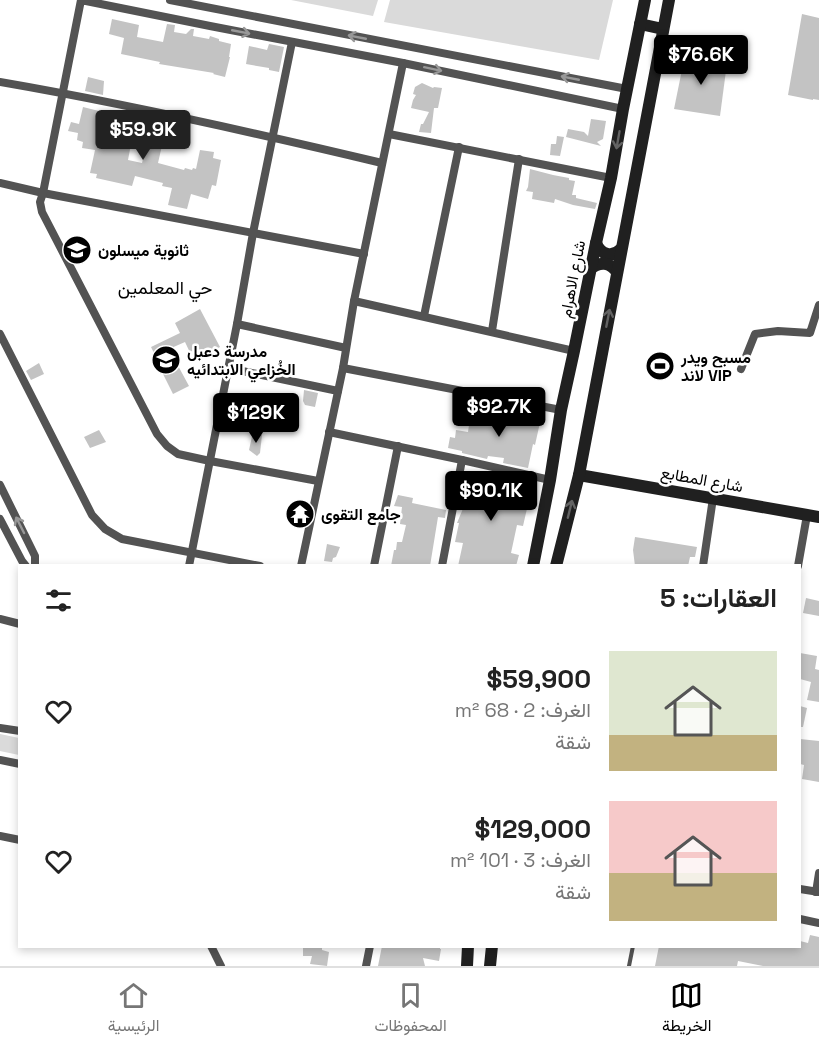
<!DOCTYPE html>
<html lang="ar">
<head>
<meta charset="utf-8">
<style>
  body { margin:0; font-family:"Space Grotesk",Vazirmatn,sans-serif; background:#f2f2f2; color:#222; direction:rtl; height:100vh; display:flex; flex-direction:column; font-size:22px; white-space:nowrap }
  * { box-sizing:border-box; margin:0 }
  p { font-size:20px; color:#767676 }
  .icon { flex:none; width:33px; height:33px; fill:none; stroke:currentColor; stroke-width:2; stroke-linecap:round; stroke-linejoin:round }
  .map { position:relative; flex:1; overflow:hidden; direction:ltr }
  .side { position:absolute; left:18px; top:564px; width:783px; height:384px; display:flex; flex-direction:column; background:#fff; border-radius:0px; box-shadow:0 3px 9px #0003; direction:rtl }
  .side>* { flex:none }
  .price { position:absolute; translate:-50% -51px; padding:0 14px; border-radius:6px; background:#000; color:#fff; font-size:20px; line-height:39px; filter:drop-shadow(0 2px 3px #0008) }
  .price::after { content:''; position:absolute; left:50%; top:36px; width:18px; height:14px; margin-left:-9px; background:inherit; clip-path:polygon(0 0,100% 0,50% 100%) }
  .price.selected { background:#222; color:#fff }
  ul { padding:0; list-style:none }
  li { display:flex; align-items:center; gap:18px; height:150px; padding:0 24px }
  li span { display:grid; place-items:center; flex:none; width:168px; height:120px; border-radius:0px; color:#555 }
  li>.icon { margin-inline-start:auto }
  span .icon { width:72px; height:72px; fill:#fffc; stroke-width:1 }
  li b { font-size:26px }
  h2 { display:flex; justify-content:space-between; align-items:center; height:72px; padding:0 24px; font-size:26px }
  .menu { display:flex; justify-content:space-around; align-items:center; height:84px; border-top:2px solid #e0e0e0; background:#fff; font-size:16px; color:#767676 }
  .menu a { display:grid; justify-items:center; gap:3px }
  .menu .selected { color:#000 }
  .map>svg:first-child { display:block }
  .green { fill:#dadada }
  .building { fill:#c3c3c3 }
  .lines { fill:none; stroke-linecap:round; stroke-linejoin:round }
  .lane { stroke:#535353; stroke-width:4 }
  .street { stroke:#535353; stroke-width:8 }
  .secondary { stroke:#202020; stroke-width:12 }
  .oneway { stroke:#989898 }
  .oneway2 { stroke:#636363 }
  .labels { text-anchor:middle; stroke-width:5; stroke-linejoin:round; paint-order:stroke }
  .poi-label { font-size:16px; font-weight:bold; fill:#000; stroke:#fff; text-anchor:start }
  .street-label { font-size:16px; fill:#000; stroke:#fff }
  .neighbourhood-label { font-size:18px; fill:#000; stroke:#fff }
</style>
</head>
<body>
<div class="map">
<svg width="819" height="966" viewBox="0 0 819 966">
  <rect width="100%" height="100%" fill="#fff"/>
  <g class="green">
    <polygon points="291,0 378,0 373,16"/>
    <polygon points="390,0 613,0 599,60 384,22"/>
    <polygon points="0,734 19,738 19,755 0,751"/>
  </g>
  <g class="building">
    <polygon points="802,14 819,18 819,100 813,99 813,100 788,95"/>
    <polygon points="112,19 139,25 137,37 163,42 167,24 175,25 174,32 186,34 191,29 194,29 193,36 209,39 210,36 219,39 219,41 231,44 229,57 230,57 225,77 213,74 214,73 159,64 160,62 121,54 124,38 109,34"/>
    <polygon points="269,44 284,47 279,72 269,70 269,68 246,64 249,46 267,50"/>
    <polygon points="685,55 727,63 720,116 674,109"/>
    <polygon points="88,77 104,81 103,95 85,91"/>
    <polygon points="422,83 433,88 434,87 442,88 438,108 434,108 431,133 419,132 421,124 423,124 429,112 411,108 413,100 416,95 413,94 415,87"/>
    <polygon points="83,107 99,111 96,123 119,129 120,125 134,128 128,160 142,163 150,130 160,133 159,140 163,141 158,163 184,170 185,168 192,170 193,168 196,169 200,150 214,152 213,158 221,160 216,186 212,185 208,199 191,194 187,209 168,205 172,188 162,186 163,183 135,176 132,186 96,178 97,174 90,173 95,150 82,148 83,142 77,140 78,133 68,131 71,122 79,124"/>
    <polygon points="591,119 606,121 603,139 597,142 601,146 566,137 568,129 584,132 588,136"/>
    <polygon points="557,136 564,137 560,156 550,155 551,144 556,144"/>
    <polygon points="530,169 553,175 569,178 569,180 575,181 572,195 576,195 576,198 597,203 595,209 573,205 555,199 554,203 532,199 533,192 526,191 528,187"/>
    <polygon points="200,309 220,347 194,361 185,342 169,349 189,386 173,394 155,358 156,357 151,347 180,333 175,323"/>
    <polygon points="39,363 44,374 31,380 26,371"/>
    <polygon points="304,390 318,393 315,407 305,405 303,401"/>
    <polygon points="258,405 272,408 271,418 268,418 268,421 263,420 255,425 256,421 246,425 248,415 251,413 257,414"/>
    <polygon points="471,411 483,413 482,421 508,411 541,418 535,445 533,444 528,468 503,463 504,458 488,456 487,459 462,453 462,451 448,448 450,437 455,438 456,430 468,432"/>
    <polygon points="99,430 106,442 90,448 84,437"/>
    <polygon points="253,432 262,435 260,453 257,456 249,450"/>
    <polygon points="475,474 489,477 489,481 503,489 506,480 532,487 523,526 517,525 511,553 519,555 516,566 458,566 463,543 455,542 459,523 457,523 467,499 466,498 469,484 472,484"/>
    <polygon points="398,495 413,498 412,503 446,510 445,518 438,517 430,566 391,566 394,550 396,550 397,542 402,542 406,525 400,524 402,507 394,506"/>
    <polygon points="635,537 697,547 695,557 690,557 688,566 635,566 633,550"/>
    <polygon points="327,544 340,547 336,557 333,558 332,562 324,561"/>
    <polygon points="806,598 819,601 819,616 803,613"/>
    <polygon points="800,653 817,656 815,669 819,670 819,702 807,700 811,682 800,679"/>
    <polygon points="800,706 807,708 803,727 800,727"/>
    <polygon points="800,739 819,741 819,782 802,779 804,765 800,764"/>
    <polygon points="810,935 819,937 819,966 763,966 738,961 737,966 655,966 659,946 800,946 800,941 808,943"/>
    <polygon points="303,946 322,946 322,950 329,952 327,966 310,964 312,956 303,956"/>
    <polygon points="382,946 440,946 440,949 441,949 439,961 423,958 425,966 378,966"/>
  </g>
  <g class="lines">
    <polyline class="lane" points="629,966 633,946"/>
    <g class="street">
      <polyline points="170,0 627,89"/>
      <path d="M 0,82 C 128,104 256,133 382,163"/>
      <polyline points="389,134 611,178"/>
      <polyline points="0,183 43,193 364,254"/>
      <polyline points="354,301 574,351"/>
      <polyline points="424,316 459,147"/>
      <polyline points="237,324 346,348"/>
      <polyline points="492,331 519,159"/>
      <polyline points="0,334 92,515 105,529 122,539 260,566"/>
      <polyline points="228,368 338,391"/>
      <polyline points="343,368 561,410"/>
      <polyline points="741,369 755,334 778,331 810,333 819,305"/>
      <polyline points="329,432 462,460 550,480"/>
      <polyline points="318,481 210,461 178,454 167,446 157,434 42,212 40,202 43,193 81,0 210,26 403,63 623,109"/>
      <polyline points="0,485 35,556 35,566"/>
      <polyline points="0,519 22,561 26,566"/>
      <polyline points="189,566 237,324 253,233 292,42"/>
      <polyline points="301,566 343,368 354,301 403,63"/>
      <polyline points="374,566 398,446"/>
      <polyline points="442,566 462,460"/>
      <polyline points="703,566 713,498"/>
      <polyline points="798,566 807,515"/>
      <polyline points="0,619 20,624"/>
      <polyline points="0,728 20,731"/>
      <polyline points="0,760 20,764"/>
      <polyline points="0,836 20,840"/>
      <polyline points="800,889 819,892"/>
      <polyline points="816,892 819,873"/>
      <polyline points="800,919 819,923"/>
      <polyline points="211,946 221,966"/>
      <polyline points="366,966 370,946"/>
    </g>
    <g class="secondary">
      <polyline points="640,24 663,29"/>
      <path d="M 596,243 C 601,255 612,258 621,249"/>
      <path d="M 590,269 C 600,261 610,262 617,272"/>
      <polyline points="579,475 819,517"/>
      <polyline points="533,566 550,480 561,410 574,351 596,243 611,178 623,109 645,0"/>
      <polyline points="556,566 579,475 669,0"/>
      <polyline points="467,966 468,946"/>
      <polyline points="490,966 492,946"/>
    </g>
  </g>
  <defs><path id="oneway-shaft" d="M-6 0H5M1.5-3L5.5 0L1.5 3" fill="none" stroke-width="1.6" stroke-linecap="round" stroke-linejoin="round" transform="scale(1.5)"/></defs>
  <g class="oneway">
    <use href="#oneway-shaft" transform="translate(241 32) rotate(11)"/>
    <use href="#oneway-shaft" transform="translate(357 37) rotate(-169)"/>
    <use href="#oneway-shaft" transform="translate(433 69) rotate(12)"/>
    <use href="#oneway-shaft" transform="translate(570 78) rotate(-169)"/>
    <use href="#oneway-shaft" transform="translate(20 525) rotate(-117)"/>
  </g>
  <g class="oneway2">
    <use href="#oneway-shaft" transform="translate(618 140) rotate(100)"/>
    <use href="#oneway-shaft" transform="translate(608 318) rotate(-79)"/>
    <use href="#oneway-shaft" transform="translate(570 509) rotate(-76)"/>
  </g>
  <defs>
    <g id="school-disc" transform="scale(1.5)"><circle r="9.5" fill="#000" stroke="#fff"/><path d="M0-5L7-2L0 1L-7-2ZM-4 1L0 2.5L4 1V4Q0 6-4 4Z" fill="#fff"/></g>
    <g id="stadium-disc" transform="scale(1.5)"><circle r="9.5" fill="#000" stroke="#fff"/><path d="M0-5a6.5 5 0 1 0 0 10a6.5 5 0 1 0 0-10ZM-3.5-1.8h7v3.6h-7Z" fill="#fff"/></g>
    <g id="temple-disc" transform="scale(1.5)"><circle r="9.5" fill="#000" stroke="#fff"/><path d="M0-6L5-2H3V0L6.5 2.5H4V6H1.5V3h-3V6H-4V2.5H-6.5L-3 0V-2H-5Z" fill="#fff"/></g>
  </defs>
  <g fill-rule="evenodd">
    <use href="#school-disc" x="77" y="250"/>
    <use href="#school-disc" x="166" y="360"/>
    <use href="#stadium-disc" x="660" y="366"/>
    <use href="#temple-disc" x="300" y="514"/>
  </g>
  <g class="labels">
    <g class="poi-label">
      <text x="98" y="256">ثانوية ميسلون</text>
      <text x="187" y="357">مدرسة دعبل<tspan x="187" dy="18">الخُزاعي الابتدائيه</tspan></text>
      <text x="681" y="363">مسبح ويدر<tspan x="681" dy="18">لاند VIP</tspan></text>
      <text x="321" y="520">جامع التقوى</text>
    </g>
    <g class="street-label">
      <text transform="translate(572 279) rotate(-79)" y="6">شارع الاهرام</text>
      <text transform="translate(702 479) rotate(10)" y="6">شارع المطابع</text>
    </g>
    <g class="neighbourhood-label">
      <text x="165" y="294">حي المعلمین</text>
    </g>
  </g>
</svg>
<b class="price" style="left:701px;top:86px">$76.6K</b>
<b class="price selected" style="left:143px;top:161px">$59.9K</b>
<b class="price" style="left:499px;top:438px">$92.7K</b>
<b class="price" style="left:256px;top:444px">$129K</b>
<b class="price" style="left:491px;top:522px">$90.1K</b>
<section class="side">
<h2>العقارات: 5<svg class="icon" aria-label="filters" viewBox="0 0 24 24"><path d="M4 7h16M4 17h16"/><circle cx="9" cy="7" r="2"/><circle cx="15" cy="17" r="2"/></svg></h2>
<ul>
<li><span style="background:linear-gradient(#dfe7d0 70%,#c2b280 0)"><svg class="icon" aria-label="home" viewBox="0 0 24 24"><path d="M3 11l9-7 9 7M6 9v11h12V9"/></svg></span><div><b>$59,900</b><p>الغرف: 2 · 68 m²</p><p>شقة</p></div><svg class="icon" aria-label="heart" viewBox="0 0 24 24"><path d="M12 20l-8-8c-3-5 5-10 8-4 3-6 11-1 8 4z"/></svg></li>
<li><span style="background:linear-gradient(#f6c9c9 60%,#c2b280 0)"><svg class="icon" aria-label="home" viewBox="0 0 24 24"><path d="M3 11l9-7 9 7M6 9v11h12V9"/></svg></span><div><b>$129,000</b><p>الغرف: 3 · 101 m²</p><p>شقة</p></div><svg class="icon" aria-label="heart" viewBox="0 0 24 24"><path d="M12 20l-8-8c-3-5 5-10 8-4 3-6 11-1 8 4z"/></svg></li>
</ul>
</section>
</div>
<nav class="menu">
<a class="selected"><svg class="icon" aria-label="map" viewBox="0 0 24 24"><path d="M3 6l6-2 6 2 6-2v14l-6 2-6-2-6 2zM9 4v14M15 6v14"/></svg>الخريطة</a>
<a><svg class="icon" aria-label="saved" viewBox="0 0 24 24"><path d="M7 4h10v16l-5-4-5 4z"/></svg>المحفوظات</a>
<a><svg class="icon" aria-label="home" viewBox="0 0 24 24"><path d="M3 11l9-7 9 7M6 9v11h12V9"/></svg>الرئيسية</a>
</nav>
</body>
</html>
